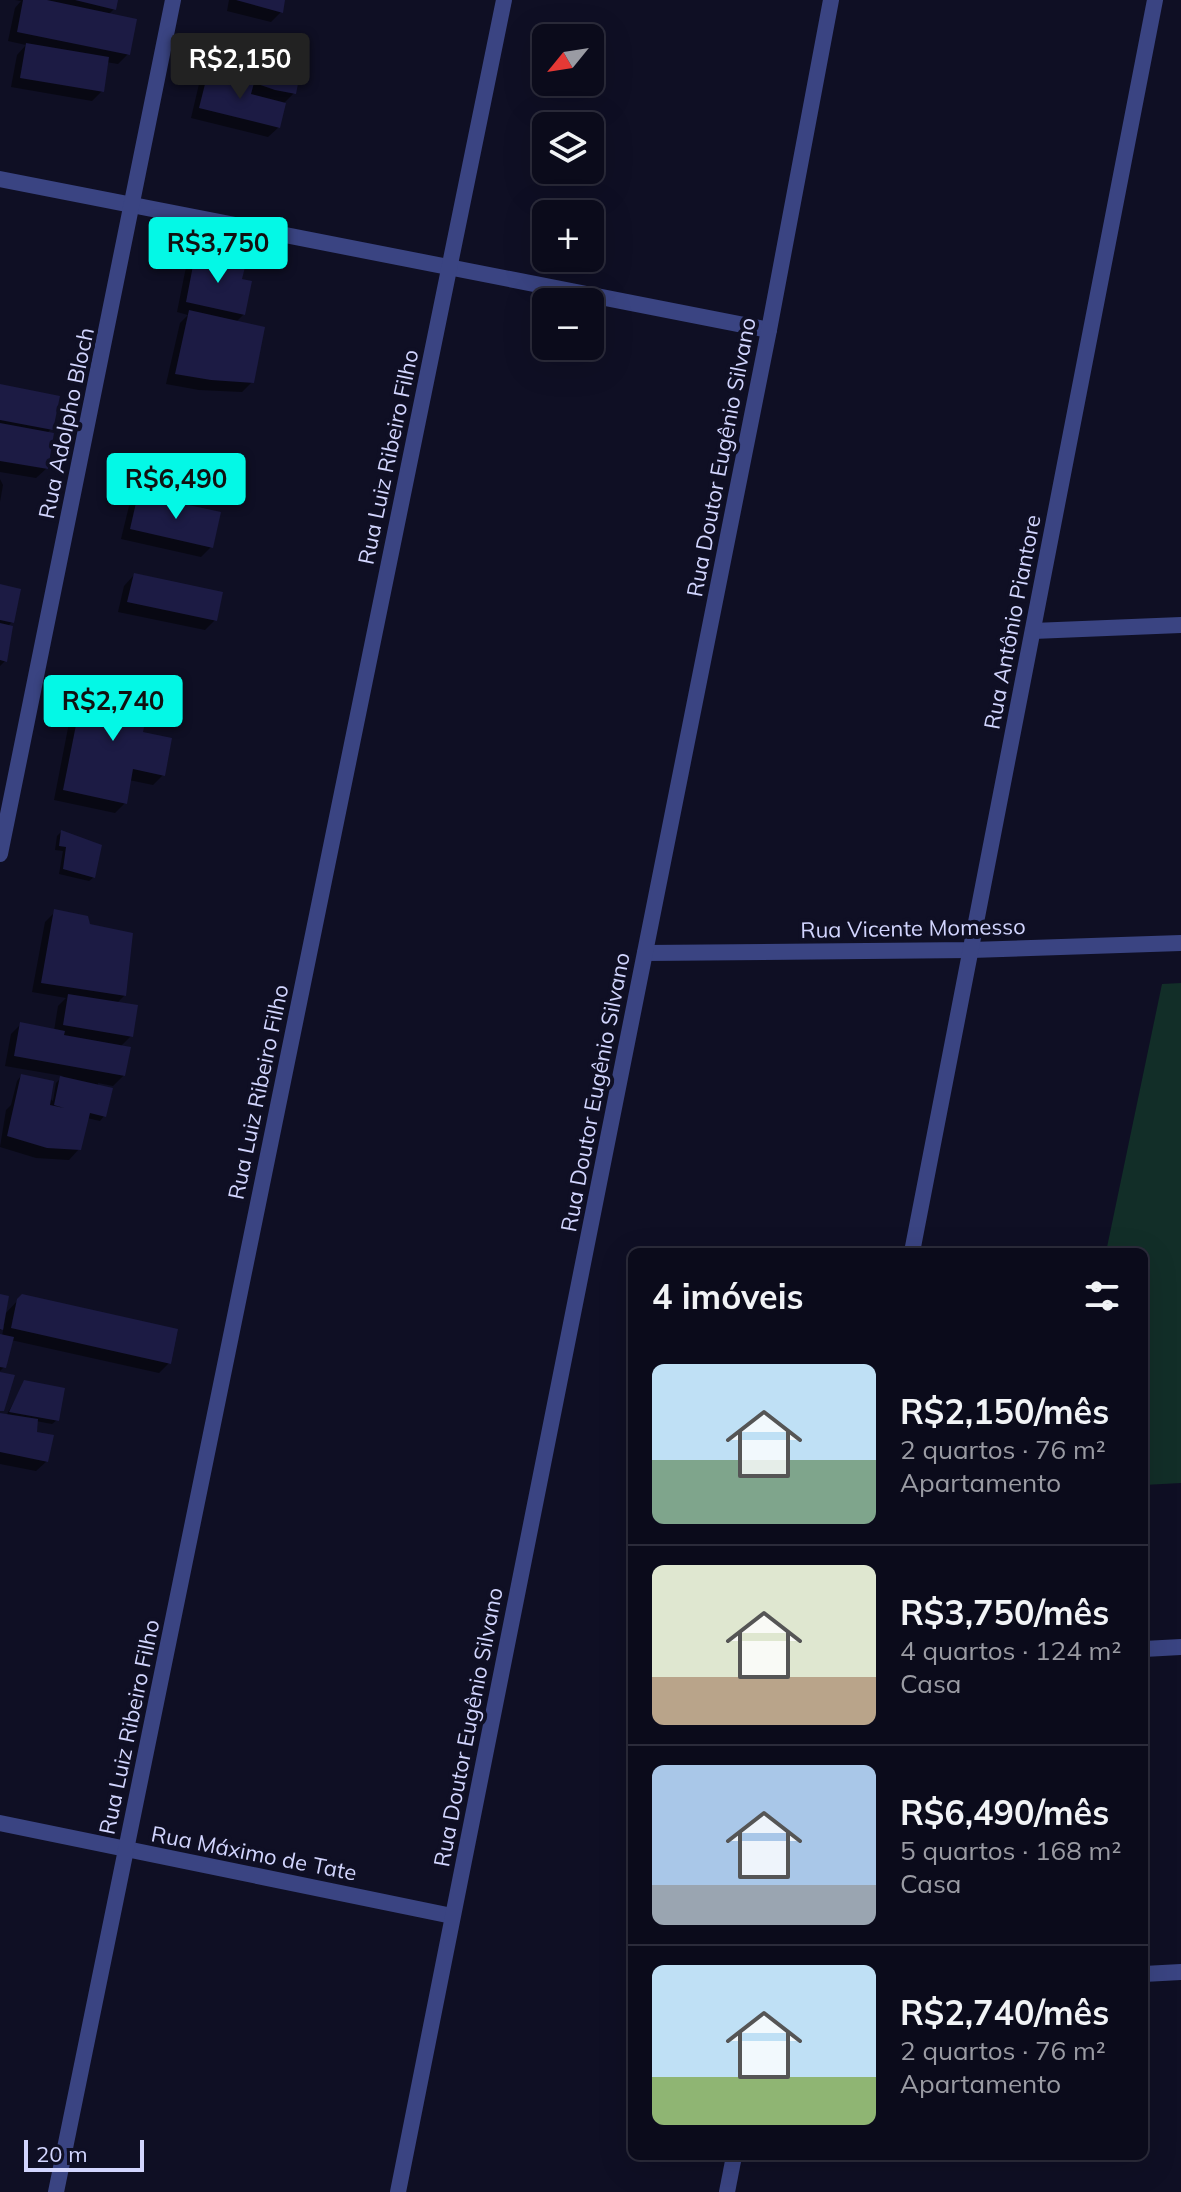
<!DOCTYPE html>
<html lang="pt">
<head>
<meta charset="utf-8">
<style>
  body { margin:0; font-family:Mulish,sans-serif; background:#141424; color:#f1f3f6; height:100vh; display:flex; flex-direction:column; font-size:30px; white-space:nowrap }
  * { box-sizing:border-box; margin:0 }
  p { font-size:26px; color:#9a9ba3 }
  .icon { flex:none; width:44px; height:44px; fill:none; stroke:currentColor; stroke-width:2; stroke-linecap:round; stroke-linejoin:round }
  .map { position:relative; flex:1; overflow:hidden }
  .sheet { position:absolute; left:628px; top:1248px; width:520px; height:912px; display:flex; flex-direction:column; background:#0b0b1b; border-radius:12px; box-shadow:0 8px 32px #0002,0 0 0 2px #2b2b3a }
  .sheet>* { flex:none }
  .needle { width:52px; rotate:240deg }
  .tools { position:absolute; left:532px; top:24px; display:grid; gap:16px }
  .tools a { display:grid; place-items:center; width:72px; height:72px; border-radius:12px; background:#0b0b1b; box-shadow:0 8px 32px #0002,0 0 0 2px #2b2b3a; font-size:40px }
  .scale { position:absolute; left:24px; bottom:20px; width:120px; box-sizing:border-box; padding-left:8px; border:4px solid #d2d5fe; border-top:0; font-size:22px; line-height:28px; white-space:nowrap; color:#d2d5fe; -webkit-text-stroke:6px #0f0f24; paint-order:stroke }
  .price { position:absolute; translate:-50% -68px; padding:0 18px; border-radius:8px; background:#04f8e6; color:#111; font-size:26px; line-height:52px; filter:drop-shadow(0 2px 4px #0008) }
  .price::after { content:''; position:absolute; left:50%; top:48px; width:24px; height:18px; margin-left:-12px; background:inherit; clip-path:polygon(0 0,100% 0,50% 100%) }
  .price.on { background:#222; color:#fff }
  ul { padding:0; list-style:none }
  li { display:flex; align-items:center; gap:24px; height:200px; padding:0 24px }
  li+li { border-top:2px solid #2b2b3a }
  li span { display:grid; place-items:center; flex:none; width:224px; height:160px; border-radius:12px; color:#555 }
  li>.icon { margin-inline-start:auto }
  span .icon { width:96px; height:96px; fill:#fffc; stroke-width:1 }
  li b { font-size:34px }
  h2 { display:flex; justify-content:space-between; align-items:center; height:96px; padding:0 24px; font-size:34px }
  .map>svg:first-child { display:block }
  .green { fill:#122e28 }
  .shadow { fill:#0007 }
  .building { fill:#1c1b44 }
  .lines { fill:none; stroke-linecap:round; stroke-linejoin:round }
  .minor { stroke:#3a4482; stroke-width:16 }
  .labels { text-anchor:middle; stroke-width:8; stroke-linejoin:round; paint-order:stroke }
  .street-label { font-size:22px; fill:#d2d5fe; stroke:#0f0f24 }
</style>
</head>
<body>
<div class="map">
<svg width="1181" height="2192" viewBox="0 0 1181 2192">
  <rect width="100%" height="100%" fill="#0f0f24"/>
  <polygon class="green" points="1181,983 1181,1483 1144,1485 1144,1252 1106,1252 1162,984"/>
  <g class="shadow">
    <polygon points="15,0 116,0 114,9 108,15 128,54 118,64 106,62 102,91 92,101 11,87 17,55 26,45 8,41 15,8 21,1"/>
    <polygon points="229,0 283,0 281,12 271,22 227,11"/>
    <polygon points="239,41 262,54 294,93 284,103 279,127 268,137 191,118 199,84 209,74 222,77 229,51"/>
    <polygon points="197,252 240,281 244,314 235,323 252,382 242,392 199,390 166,384 180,323 188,315 177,312 187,262"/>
    <polygon points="0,386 51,429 46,434 47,468 36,478 0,472"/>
    <polygon points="0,479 3,485 0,502"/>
    <polygon points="139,496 211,547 201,557 121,539 129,506"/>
    <polygon points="134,575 215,620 205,630 118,612 124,586"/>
    <polygon points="0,586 12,622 7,627 5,661 0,666"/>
    <polygon points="85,682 140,733 163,775 153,785 129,780 125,803 115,813 54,800 75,692"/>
    <polygon points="61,832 94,877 89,881 59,874 63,851 55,850 57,836"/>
    <polygon points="55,912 125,995 117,1003 131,1036 120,1047 124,1075 113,1086 98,1083 104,1116 100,1121 87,1118 79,1149 69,1160 36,1158 0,1147 6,1110 11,1105 17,1081 21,1076 53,1101 56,1083 63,1076 5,1066 11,1034 21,1024 54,1031 58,1006 66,998 32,992 45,922"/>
    <polygon points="0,1296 4,1315 22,1296 169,1363 159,1373 11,1340 4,1367 0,1371 0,1336 2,1336 4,1326 0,1330"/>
    <polygon points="25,1382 57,1420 52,1424 36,1421 35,1433 47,1461 36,1471 0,1464 0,1415 6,1416"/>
  </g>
  <g class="building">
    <polygon points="23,0 47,0 137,19 130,55 17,32"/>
    <polygon points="75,0 118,0 116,10"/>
    <polygon points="236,0 285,0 283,13"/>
    <polygon points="239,39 266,47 264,53 283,58 303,58 296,94 275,90 229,74"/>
    <polygon points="26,43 109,57 104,92 20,78"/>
    <polygon points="208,72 254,83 251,94 286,103 280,128 199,108"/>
    <polygon points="196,250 213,253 212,260 245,267 242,279 252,281 245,315 186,302"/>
    <polygon points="189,310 265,327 254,383 211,380 175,374"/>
    <polygon points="0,384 60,396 53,430 0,420"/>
    <polygon points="0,423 54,433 48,469 0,461"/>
    <polygon points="138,494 221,512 213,548 130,529"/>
    <polygon points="134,573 223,592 217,621 127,602"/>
    <polygon points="0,584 21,589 14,623 0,620"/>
    <polygon points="0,623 13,626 7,662 0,660"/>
    <polygon points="85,680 151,695 143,732 172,738 165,776 133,769 127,804 63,790"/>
    <polygon points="61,830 102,845 95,878 63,869 66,847 59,846"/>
    <polygon points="54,909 88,916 90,924 133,933 126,996 41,983"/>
    <polygon points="68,994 138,1005 133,1037 63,1025"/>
    <polygon points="20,1022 65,1031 64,1035 131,1047 125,1076 14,1056"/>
    <polygon points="21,1074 54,1081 50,1105 64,1108 54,1105 60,1076 113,1088 106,1117 90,1113 81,1150 47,1148 7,1136"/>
    <polygon points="0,1294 9,1296 3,1330 0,1329"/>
    <polygon points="22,1294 178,1329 171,1364 11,1328 17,1299"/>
    <polygon points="0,1334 14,1337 6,1368 0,1367"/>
    <polygon points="0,1372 15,1375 4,1411 0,1411"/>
    <polygon points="24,1380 65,1388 59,1421 9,1412"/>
    <polygon points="0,1413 38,1419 37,1432 54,1435 48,1462 0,1452"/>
  </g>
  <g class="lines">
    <g class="minor">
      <polyline points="0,179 769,330"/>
      <polyline points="1033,631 1181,625"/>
      <polyline points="0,854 173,0"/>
      <polyline points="645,953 971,950 1181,943"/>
      <polyline points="912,1252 1155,0"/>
      <polyline points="1144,1649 1181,1647"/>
      <polyline points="0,1823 452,1916"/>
      <polyline points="1144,1974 1181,1972"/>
      <polyline points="56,2192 504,0"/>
      <polyline points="398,2192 769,330 831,0"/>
      <polyline points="727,2192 734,2156"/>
    </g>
  </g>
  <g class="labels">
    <g class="street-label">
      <text transform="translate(66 423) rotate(-78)" y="8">Rua Adolpho Bloch</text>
      <text transform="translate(388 457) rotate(-78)" y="8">Rua Luiz Ribeiro Filho</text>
      <text transform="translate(721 457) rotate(-79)" y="8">Rua Doutor Eugênio Silvano</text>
      <text transform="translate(1012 622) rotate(-79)" y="8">Rua Antônio Piantore</text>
      <text transform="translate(913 928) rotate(-1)" y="8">Rua Vicente Momesso</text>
      <text transform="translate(258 1092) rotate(-78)" y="8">Rua Luiz Ribeiro Filho</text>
      <text transform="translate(595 1092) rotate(-79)" y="8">Rua Doutor Eugênio Silvano</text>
      <text transform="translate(129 1727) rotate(-78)" y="8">Rua Luiz Ribeiro Filho</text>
      <text transform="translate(468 1727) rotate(-79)" y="8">Rua Doutor Eugênio Silvano</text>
      <text transform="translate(254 1853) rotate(11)" y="8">Rua Máximo de Tate</text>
    </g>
  </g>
</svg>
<div class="tools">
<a><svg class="needle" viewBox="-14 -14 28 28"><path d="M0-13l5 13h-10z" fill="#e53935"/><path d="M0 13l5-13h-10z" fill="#9a9ba3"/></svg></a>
<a><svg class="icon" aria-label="layers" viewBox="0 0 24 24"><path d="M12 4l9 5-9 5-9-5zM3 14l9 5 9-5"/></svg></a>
<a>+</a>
<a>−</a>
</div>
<div class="scale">20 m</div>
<b class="price on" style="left:240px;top:101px">R$2,150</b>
<b class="price" style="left:218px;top:285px">R$3,750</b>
<b class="price" style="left:176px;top:521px">R$6,490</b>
<b class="price" style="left:113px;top:743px">R$2,740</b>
<section class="sheet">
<h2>4 imóveis<svg class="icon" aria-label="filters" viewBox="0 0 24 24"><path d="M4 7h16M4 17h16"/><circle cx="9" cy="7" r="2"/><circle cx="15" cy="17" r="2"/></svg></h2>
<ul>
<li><span style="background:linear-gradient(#bfe0f5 60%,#7fa58c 0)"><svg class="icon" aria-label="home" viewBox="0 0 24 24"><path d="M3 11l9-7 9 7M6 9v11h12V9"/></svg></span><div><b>R$2,150/mês</b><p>2 quartos · 76 m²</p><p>Apartamento</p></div></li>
<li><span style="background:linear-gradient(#dfe7d0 70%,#b9a48a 0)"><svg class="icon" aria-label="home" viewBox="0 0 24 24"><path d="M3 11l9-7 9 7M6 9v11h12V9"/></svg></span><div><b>R$3,750/mês</b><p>4 quartos · 124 m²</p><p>Casa</p></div></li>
<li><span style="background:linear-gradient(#a9c7e8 75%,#9aa5b1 0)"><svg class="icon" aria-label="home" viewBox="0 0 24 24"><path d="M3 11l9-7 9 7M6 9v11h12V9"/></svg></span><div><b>R$6,490/mês</b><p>5 quartos · 168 m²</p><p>Casa</p></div></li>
<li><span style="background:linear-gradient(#bfe0f5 70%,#8fb573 0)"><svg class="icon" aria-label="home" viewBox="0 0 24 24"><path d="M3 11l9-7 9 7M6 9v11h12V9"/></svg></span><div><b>R$2,740/mês</b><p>2 quartos · 76 m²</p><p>Apartamento</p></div></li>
</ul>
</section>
</div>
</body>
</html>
